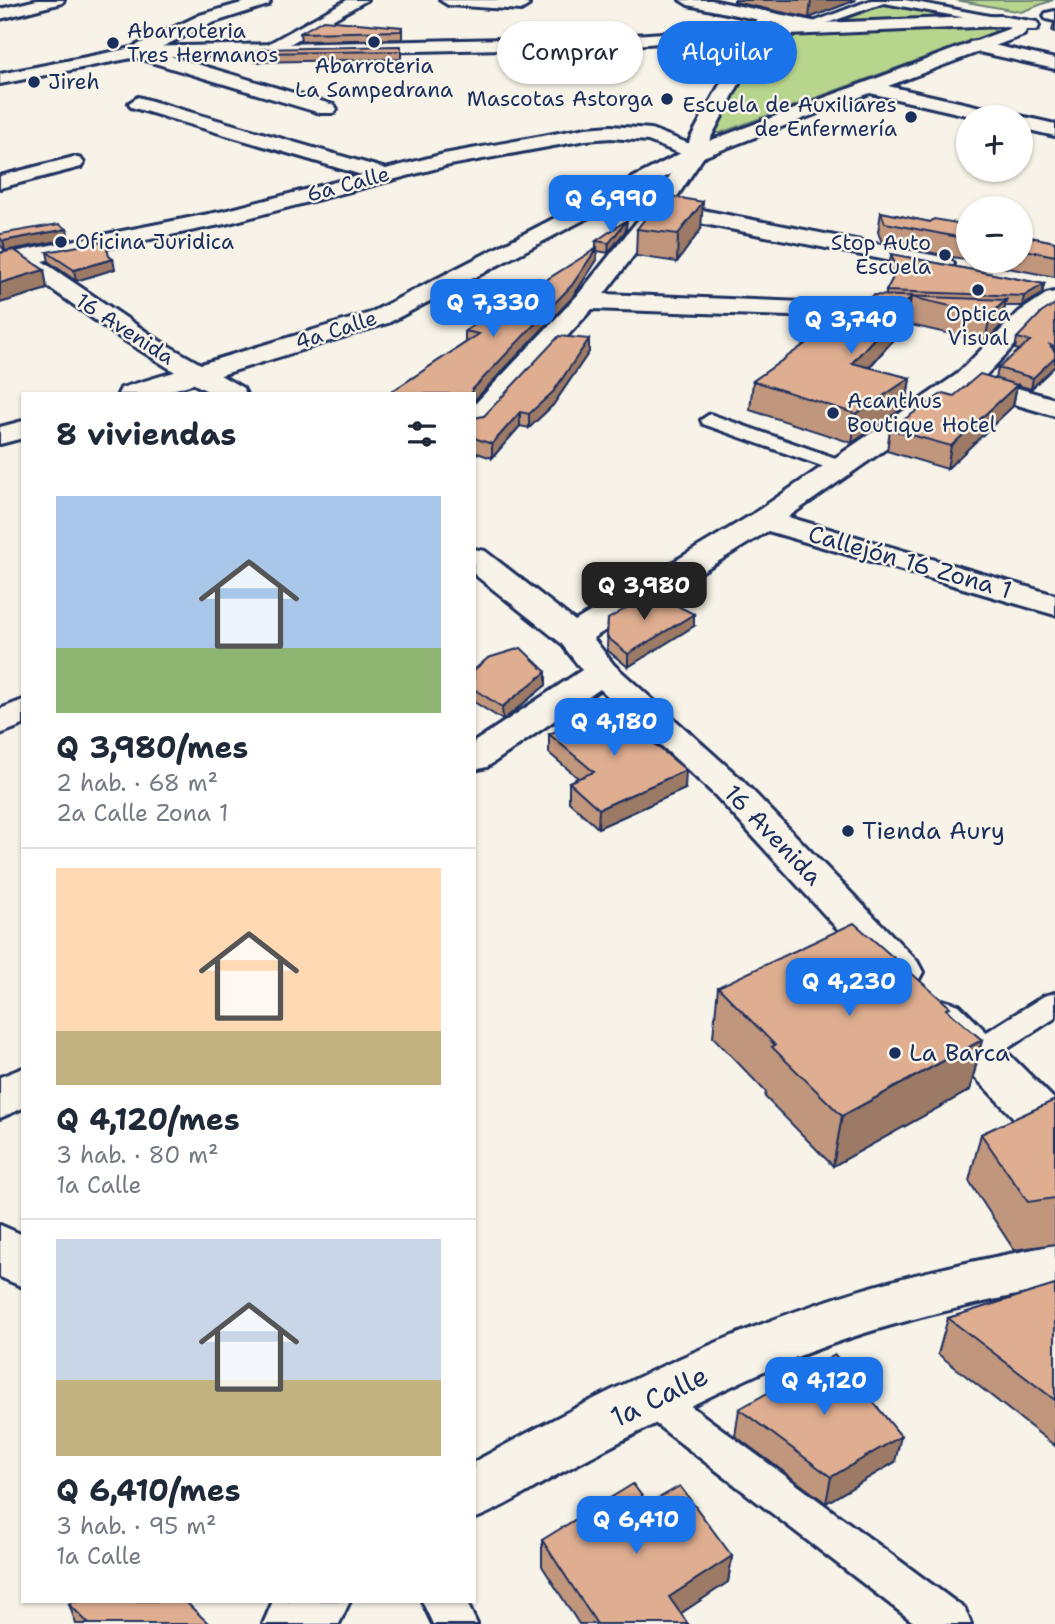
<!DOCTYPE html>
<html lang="es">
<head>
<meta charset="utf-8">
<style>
  body { margin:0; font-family:"Shantell Sans",sans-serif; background:#f6f6f7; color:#1f2937; height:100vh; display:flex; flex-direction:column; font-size:26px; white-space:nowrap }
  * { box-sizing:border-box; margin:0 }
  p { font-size:23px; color:#747a83 }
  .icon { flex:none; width:38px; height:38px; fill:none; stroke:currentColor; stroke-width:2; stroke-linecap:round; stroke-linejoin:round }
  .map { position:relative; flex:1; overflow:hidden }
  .side { position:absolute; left:21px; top:392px; width:455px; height:1211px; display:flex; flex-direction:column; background:#fff; border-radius:0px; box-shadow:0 2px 5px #0004 }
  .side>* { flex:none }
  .hud { position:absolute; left:497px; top:21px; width:452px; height:63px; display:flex; gap:14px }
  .controls { position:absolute; left:956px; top:105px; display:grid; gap:14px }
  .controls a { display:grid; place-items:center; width:77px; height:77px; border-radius:50%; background:#fff; box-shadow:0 2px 5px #0004; font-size:35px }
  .price { position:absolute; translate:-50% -60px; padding:0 16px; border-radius:14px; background:#1a73e8; color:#fff; font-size:23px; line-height:46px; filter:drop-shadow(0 2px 4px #0008) }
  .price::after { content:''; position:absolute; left:50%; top:42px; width:21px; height:16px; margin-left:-10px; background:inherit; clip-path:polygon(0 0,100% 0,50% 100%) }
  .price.on { background:#222; color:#fff }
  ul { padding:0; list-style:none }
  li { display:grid; align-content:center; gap:14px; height:371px; padding:0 35px }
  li+li { border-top:2px solid #e0e1e3 }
  li span { display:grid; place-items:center; height:217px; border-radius:0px; color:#555 }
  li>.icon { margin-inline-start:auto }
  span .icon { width:126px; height:126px; fill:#fffc; stroke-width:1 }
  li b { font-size:30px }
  h2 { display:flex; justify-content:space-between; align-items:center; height:84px; padding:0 35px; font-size:30px }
  .tag { padding:0 24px; border-radius:32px; background:#fff; box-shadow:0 2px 5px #0004; font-size:24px; line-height:63px }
  .tag.on { background:#1a73e8; color:#fff }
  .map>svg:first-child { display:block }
  .green { fill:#b8d58d; stroke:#6a8276; stroke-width:2 }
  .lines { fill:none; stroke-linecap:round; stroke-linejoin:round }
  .lane-casing { stroke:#1b2f5e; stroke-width:6 }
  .street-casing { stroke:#1b2f5e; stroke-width:6 }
  .secondary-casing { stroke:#1b2f5e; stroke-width:6 }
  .lane { fill:#f7f3e8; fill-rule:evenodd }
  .street { fill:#f7f3e8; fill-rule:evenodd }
  .secondary { fill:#f7f3e8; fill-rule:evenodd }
  .wall { fill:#c0967d; stroke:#1b2f5e; stroke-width:2 }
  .shaded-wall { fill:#9c7a66; stroke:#1b2f5e; stroke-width:2 }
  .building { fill:#dfae91; stroke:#1b2f5e; stroke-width:2 }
  .poi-dot { fill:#1b2f5e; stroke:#f7f3e8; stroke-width:2.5 }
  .labels { text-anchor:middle; stroke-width:5; stroke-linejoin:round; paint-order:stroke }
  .far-poi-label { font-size:21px; fill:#1b2f5e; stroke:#f7f3e8; text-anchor:start }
  .far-street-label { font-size:21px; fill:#1b2f5e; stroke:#f7f3e8 }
  .street-label { font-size:24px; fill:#1b2f5e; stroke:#f7f3e8 }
  .poi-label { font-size:24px; fill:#1b2f5e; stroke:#f7f3e8; text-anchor:start }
  .near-street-label { font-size:28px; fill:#1b2f5e; stroke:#f7f3e8 }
</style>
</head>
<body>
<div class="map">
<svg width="1055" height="1624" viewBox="0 0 1055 1624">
  <rect width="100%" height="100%" fill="#f7f3e8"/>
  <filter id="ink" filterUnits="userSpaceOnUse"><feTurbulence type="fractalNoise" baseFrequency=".0143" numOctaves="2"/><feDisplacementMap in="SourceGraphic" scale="14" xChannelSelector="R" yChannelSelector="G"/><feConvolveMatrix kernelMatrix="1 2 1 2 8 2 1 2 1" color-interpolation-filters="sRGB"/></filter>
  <g filter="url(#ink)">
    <g class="green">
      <polygon points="956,0 1053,0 1021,12"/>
      <polygon points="880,4 981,21 813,25"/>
      <polygon points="983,25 997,31 720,133 705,132 759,39 778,33"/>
    </g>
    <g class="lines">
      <g class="lane-casing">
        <g id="lane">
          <polygon points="871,0 905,0 1000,18 1006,21 1000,24 884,3 813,28 803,26"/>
          <polygon points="710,414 847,462 850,466 847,470 833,470 703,424 701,420"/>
          <polygon points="1055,993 1055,1018 988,1061 977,1064 966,1061 962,1053 966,1045 1044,996"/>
          <polygon points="652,1382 665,1387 965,1609 971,1624 916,1624 639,1411 633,1399 639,1387"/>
          <polygon points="422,1601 466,1601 477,1624 433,1624"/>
        </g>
      </g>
      <g class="street-casing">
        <g id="street">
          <polygon points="252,0 270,2 268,5 212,23 153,51 334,105 337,109 334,113 320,113 131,56 128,52 131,48 200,15"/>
          <polygon points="347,0 367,0 274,53 262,53 259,49"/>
          <polygon points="440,0 519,0 529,5 521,10 448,5"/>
          <polygon points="680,0 711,0 817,22 825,27 817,32 688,5"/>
          <polygon points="1055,11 1055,21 1046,19 1044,16 1046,13"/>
          <polygon points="976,41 1055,59 1055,69 970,50 967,46 970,42"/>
          <polygon points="138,97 386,169 444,154 586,128 611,126 651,129 703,149 706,153 672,204 942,257 950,259 954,264 950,269 942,271 664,216 604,294 902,306 911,308 914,313 911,318 902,320 592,309 484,427 474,429 474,405 577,296 651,204 684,155 648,141 611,138 586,140 445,166 225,224 42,261 160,341 243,388 246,394 213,394 196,385 116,335 18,265 0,269 0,255 224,211 362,175 131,107 129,103"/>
          <polygon points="74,157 81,159 84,163 81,167 0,188 0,176"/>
          <polygon points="1055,292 1055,310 1037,322 983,378 1055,399 1055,416 969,391 788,517 1055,595 1055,615 768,531 593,638 614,665 741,779 917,961 923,972 917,983 902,987 887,983 715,795 600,689 487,767 474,770 474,742 582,670 561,643 474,574 474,549 485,551 575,621 753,514 956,375 1019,312 1046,294"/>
          <polygon points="23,700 23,725 0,734 0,709"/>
          <polygon points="943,1000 959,1005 1055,1100 1055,1148 1038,1143 927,1027 921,1016 927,1005"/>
          <polygon points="23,1068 23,1108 0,1118 0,1077"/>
          <polygon points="0,1225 23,1235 23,1287 0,1277"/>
        </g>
      </g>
      <g class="secondary-casing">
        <g id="secondary">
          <polygon points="37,0 64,0 62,3 0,19 0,9"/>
          <path d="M 766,11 L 774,16 L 769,25 L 1000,16 L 1037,22 L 1039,26 L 1037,30 L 1026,30 L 1024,35 L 888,86 L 1007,113 L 1009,117 L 975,117 L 870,93 L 703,157 L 388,323 L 160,394 L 118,394 L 121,388 L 370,313 L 687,150 L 690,139 L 746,37 L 604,47 L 137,57 L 0,84 L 0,74 L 137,47 L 604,37 L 752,27 L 760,13 ZM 1000,26 L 1011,28 L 709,141 L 764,36 Z"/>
          <polygon points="1020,116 1055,124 1055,136 1020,128 1020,117 1016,117"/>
          <polygon points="23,421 23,438 0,444 0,427"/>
          <path d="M 1055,1245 L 1055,1287 C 957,1307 856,1329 764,1371 C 698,1401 632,1435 568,1469 C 537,1485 508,1506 474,1519 L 474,1462 C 588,1399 714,1337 838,1297 C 909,1274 982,1259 1055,1245 Z"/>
          <polygon points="273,1601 350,1601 339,1624 263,1624"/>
        </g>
      </g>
      <use href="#lane" class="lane"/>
      <use href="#street" class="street"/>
      <use href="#secondary" class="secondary"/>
    </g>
    <g class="wall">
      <polygon points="734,0 856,0 809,18 734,2"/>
      <polygon points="1054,23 1055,23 1055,32 1052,31"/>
      <polygon points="402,27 402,39 301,41 300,33"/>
      <polygon points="401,46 401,59 254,62 253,53"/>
      <polygon points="881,212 930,222 968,225 968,260 882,243 878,232"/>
      <polygon points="637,229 701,229 677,262 636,256"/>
      <polygon points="626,230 608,253 597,251 597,260 572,298 474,401 474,394 391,394 391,392 465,343 465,331 596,249 596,241"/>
      <polygon points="0,234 69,239 14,250 44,270 47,289 0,303 0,253 5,251 0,245"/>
      <polygon points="1020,235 1055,242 1055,277 971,261 1020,261"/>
      <polygon points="47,252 109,256 115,269 76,281 49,262"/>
      <polygon points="891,254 1044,284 1042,294 1022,306 1005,306 1001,326 985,342 907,324 869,368 910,378 906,406 852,443 750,410 753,381 886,296 886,291 894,276 890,264"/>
      <polygon points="1055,304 1055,366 1031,389 1017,385 1013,406 947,469 887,451 890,429 954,396 996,379 998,368 1020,350 1015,349 1017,338"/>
      <polygon points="589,339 589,352 553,405 529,428 520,426 492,458 474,452 474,418 484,416"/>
      <polygon points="608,619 694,626 628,667 607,650"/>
      <polygon points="474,670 546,672 546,685 503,720 474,702"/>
      <polygon points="549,734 685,789 598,828 569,802 569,782 578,778 549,753"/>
      <polygon points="718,987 949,1012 982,1040 970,1090 833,1166 765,1097 766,1092 713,1037"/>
      <polygon points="1055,1100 1055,1244 1014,1250 969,1181 981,1134"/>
      <polygon points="1055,1285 1055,1446 938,1354 948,1318"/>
      <polygon points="739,1409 895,1462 826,1503 735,1436"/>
      <polygon points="648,1504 732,1556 728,1582 680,1614 688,1624 579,1624 542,1566 542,1540"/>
      <polygon points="69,1604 209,1624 76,1624"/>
    </g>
    <g class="shaded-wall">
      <polygon points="811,0 856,0 809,18"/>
      <polygon points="703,202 701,229 677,262 678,234"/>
      <polygon points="627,220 626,230 608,253 609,243"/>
      <polygon points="67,229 69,239 5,251 3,241"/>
      <polygon points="597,248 597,260 572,298 474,401 474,394 472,394 472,390"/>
      <polygon points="113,259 115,269 76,281 74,270"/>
      <polygon points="44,270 47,289 0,303 0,283"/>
      <polygon points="1044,284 1042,294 1022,306 1024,296"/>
      <polygon points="911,297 907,324 848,391 852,363"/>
      <polygon points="1006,300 1001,326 985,342 990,315"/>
      <polygon points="589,339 589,352 553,405 529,428 529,414"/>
      <polygon points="1055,355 1055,366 1031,389 1033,378"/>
      <polygon points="910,378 906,406 852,443 856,414"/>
      <polygon points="1017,385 1013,406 947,469 951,446"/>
      <polygon points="520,412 520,426 492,458 492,444"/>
      <polygon points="694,614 694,626 628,667 628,654"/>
      <polygon points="546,672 546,685 503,720 502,707"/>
      <polygon points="686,770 685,789 598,828 599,809"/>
      <polygon points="982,1040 970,1090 833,1166 842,1116"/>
      <polygon points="901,1436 895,1462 826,1503 831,1477"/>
      <polygon points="732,1556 728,1582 666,1623 669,1597"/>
    </g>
    <g class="building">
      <polygon points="323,20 402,27 401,31 300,33"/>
      <polygon points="401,46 401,51 253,53 261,49"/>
      <polygon points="664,195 703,202 678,234 637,229"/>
      <polygon points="881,212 930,222 934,219 968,225 968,239 885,223"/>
      <polygon points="627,220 609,243 596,241"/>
      <polygon points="59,224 67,229 3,241 0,238 0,234"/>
      <polygon points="1020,235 1055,242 1055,256 1020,249"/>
      <polygon points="105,241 109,256 113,259 74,270 47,252"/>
      <polygon points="597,248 572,285 472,390 472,394 396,394 391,392 479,334 465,331"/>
      <polygon points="14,250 44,270 0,283 0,253"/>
      <polygon points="891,254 1044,284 1024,296 886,291 897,270"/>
      <polygon points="874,295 1006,300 990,315 911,297 852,363 910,378 856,414 753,381"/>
      <polygon points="1055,304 1055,347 1050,345 1055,352 1055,357 1033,378 998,368 1030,341 1017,338 1041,313"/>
      <polygon points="559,336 589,339 553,392 529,414 520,412 492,444 474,438 474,418 484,416"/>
      <polygon points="980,374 1017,385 951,446 890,429 943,393 954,396"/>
      <polygon points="652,593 694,614 628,654 607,637 608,619"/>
      <polygon points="521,648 546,672 502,707 474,689 474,670 488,658"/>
      <polygon points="602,701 686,770 599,809 569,782 594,772 549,734 596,714 601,719"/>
      <polygon points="854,923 950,1007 946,1009 982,1040 842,1116 772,1047 775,1045 718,987"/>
      <polygon points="1055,1100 1055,1198 1028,1202 981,1134"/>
      <polygon points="1055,1285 1055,1400 948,1318"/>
      <polygon points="835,1355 901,1436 831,1477 739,1409"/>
      <polygon points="633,1484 648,1504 680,1486 732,1556 669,1597 688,1624 597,1624 542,1540"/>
      <polygon points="72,1601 185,1601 209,1624 89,1624 69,1604"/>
    </g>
  </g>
  <g class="poi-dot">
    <circle cx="374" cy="42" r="7"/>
    <circle cx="113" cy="43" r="7"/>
    <circle cx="34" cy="82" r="7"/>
    <circle cx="667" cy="99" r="7"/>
    <circle cx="911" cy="117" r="7"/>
    <circle cx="61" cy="242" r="7"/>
    <circle cx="945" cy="255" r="7"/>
    <circle cx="978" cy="290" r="7"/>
    <circle cx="833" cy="413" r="7"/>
    <circle cx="848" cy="831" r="7"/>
    <circle cx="895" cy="1053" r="7"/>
  </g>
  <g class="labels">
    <g class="far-poi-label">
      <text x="127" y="38">Abarroteria<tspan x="127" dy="24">Tres Hermanos</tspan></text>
      <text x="374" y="73" text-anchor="middle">Abarroteria<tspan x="374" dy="24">La Sampedrana</tspan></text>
      <text x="48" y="89">Jireh</text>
      <text x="653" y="106" text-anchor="end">Mascotas Astorga</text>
      <text x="897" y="112" text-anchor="end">Escuela de Auxiliares<tspan x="897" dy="24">de Enfermería</tspan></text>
      <text x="75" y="249">Oficina Juridica</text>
      <text x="931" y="250" text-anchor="end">Stop Auto<tspan x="931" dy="24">Escuela</tspan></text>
      <text x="978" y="321" text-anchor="middle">Optica<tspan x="978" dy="24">Visual</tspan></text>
      <text x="847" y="408">Acanthus<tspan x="847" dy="24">Boutique Hotel</tspan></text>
    </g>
    <g class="far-street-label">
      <text transform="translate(348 184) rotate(-15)" y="7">6a Calle</text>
      <text transform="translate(125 329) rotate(33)" y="7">16 Avenida</text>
      <text transform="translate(336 330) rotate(-18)" y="7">4a Calle</text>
    </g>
    <g class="street-label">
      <text transform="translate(910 562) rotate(16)" y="8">Callejón 16 Zona 1</text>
      <text transform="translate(773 835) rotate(46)" y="8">16 Avenida</text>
    </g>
    <g class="poi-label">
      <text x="862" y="839">Tienda Aury</text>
      <text x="909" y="1061">La Barca</text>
    </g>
    <g class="near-street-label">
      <text transform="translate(659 1396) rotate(-26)" y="10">1a Calle</text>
    </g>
  </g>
</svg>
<div class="controls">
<a>+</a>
<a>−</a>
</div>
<b class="price" style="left:611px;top:235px">Q 6,990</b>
<b class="price" style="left:493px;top:339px">Q 7,330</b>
<b class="price" style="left:851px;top:356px">Q 3,740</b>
<b class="price on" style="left:644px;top:622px">Q 3,980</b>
<b class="price" style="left:614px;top:758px">Q 4,180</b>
<b class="price" style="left:849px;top:1018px">Q 4,230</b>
<b class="price" style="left:824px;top:1417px">Q 4,120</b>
<b class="price" style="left:636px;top:1556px">Q 6,410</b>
<div class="hud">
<a class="tag">Comprar</a>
<a class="tag on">Alquilar</a>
</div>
<section class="side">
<h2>8 viviendas<svg class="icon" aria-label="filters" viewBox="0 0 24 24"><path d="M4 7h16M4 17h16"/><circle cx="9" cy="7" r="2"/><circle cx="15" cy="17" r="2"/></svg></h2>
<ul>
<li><span style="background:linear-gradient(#a9c7e8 70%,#8fb573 0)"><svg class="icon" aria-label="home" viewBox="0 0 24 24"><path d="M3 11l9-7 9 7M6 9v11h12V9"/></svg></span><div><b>Q 3,980/mes</b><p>2 hab. · 68 m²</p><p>2a Calle Zona 1</p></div></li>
<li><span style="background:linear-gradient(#ffd9b3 75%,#c2b280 0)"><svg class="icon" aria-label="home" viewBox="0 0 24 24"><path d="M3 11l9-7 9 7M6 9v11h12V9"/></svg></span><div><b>Q 4,120/mes</b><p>3 hab. · 80 m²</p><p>1a Calle</p></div></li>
<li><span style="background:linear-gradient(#c9d6e8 65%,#c2b280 0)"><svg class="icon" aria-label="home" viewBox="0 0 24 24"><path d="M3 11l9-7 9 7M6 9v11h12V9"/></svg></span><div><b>Q 6,410/mes</b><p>3 hab. · 95 m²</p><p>1a Calle</p></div></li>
</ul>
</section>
</div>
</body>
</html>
